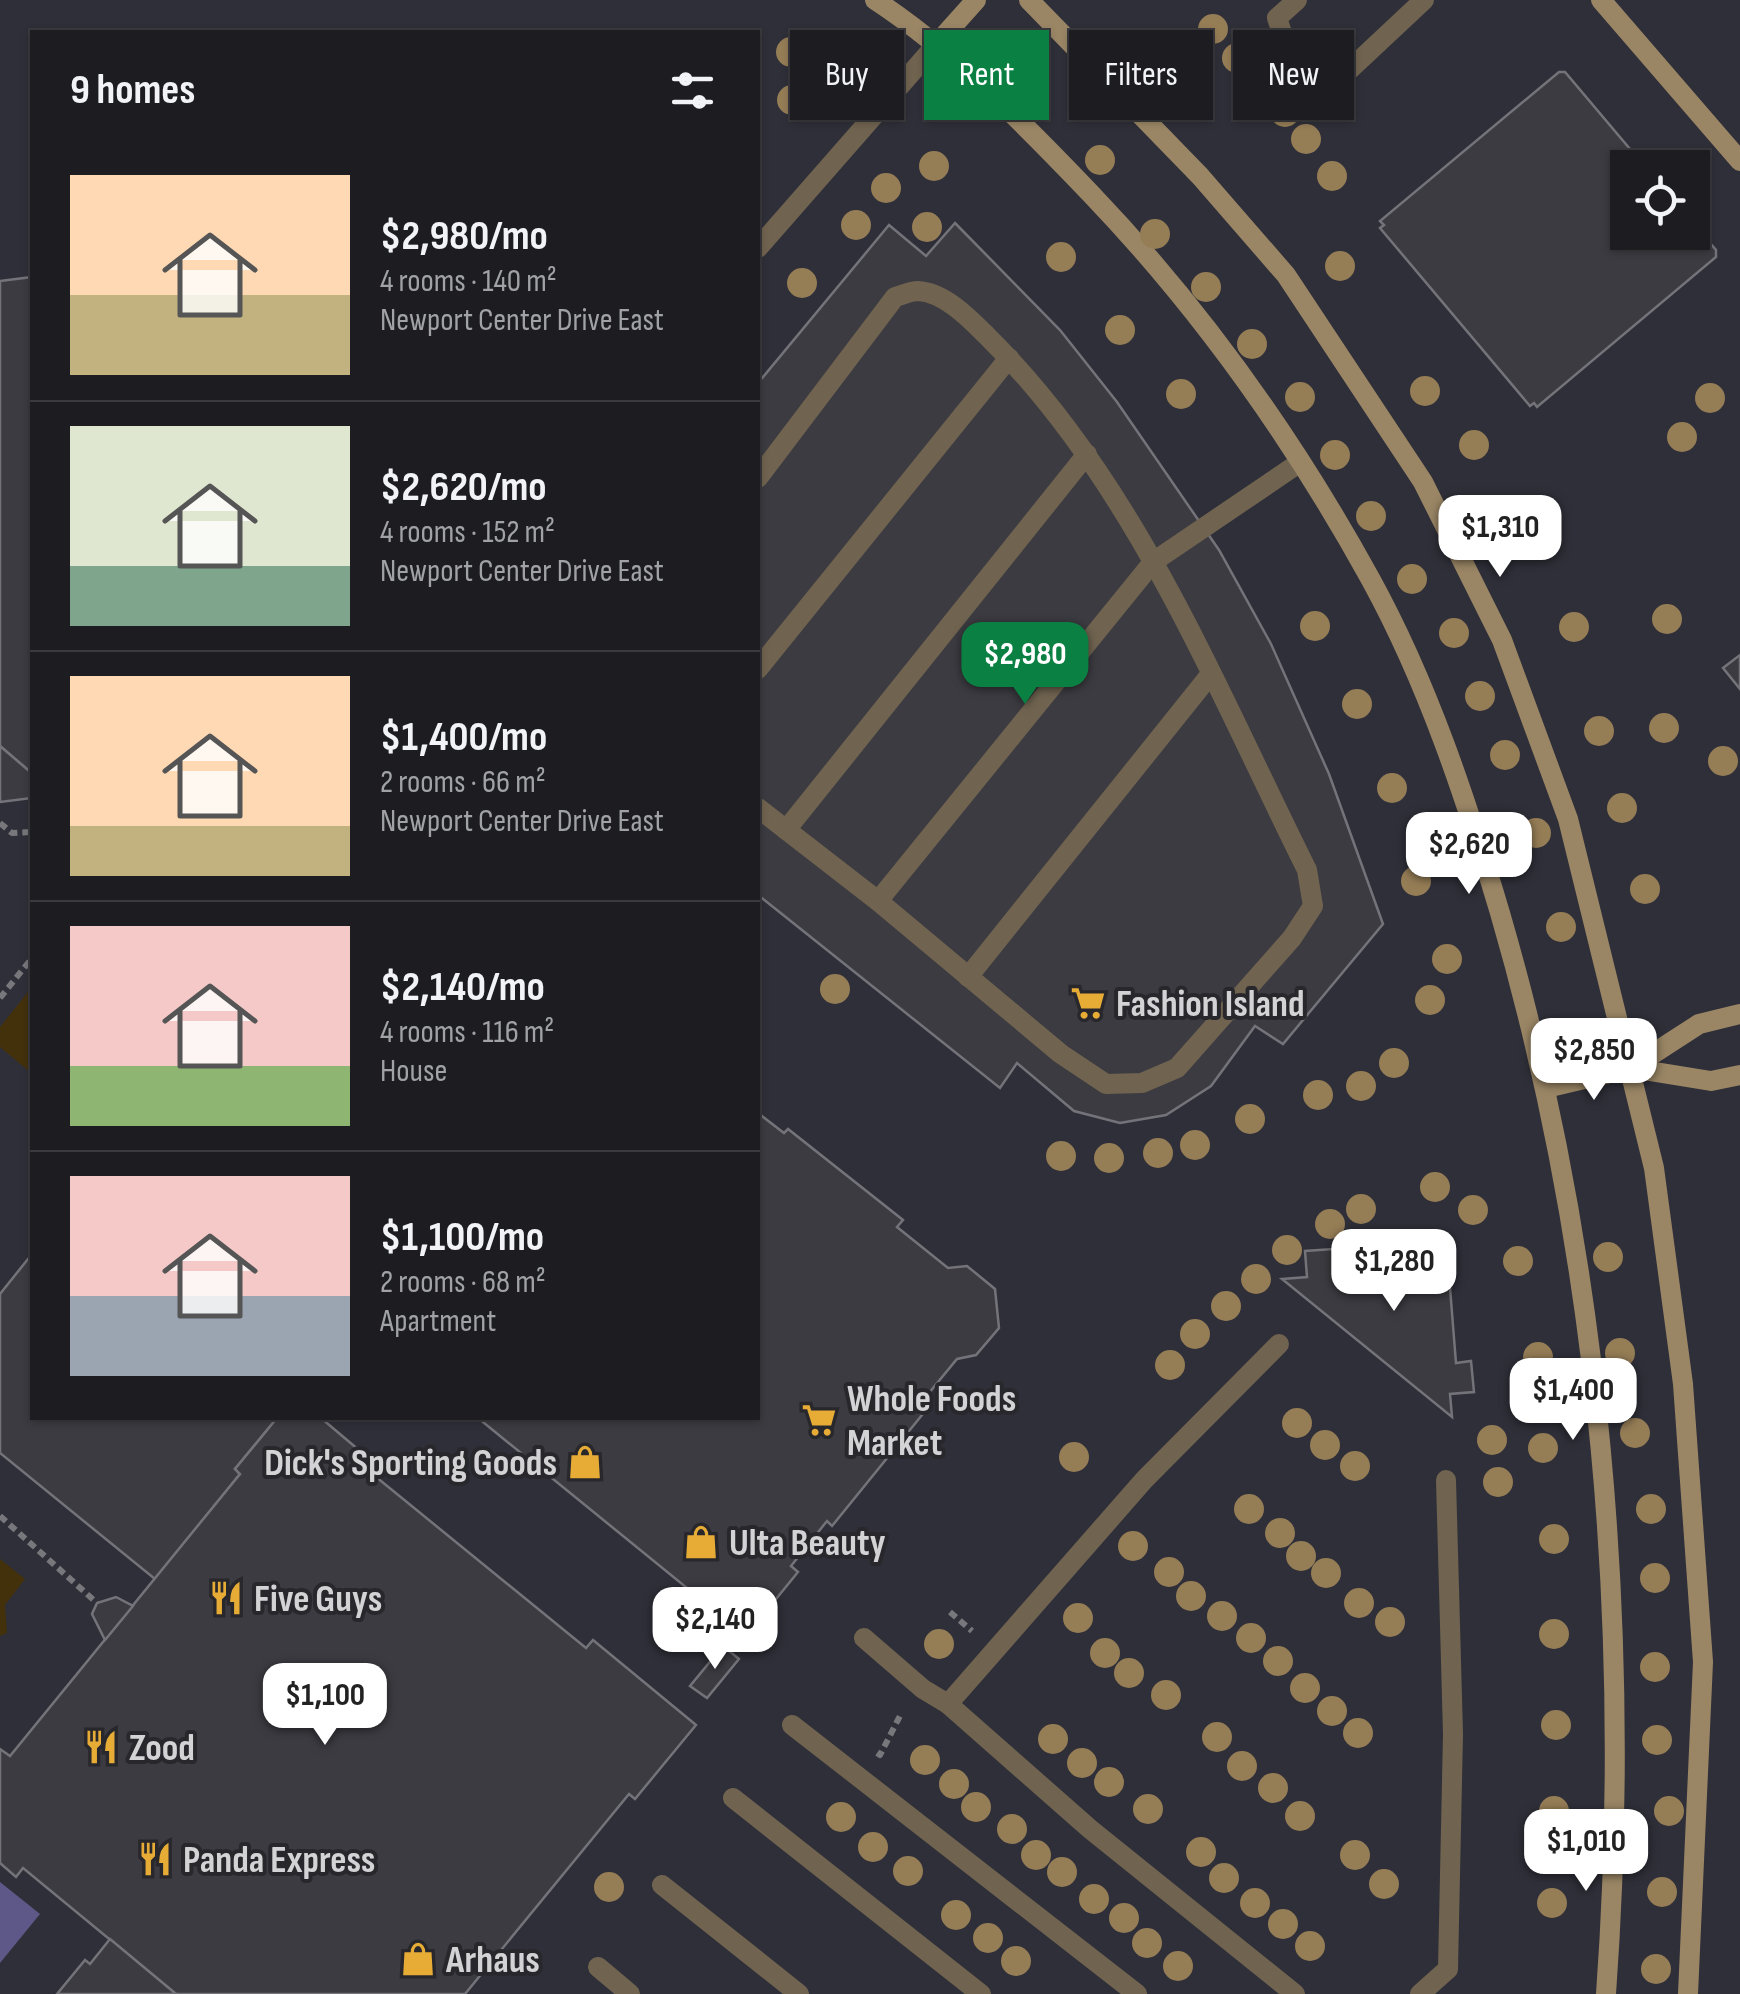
<!DOCTYPE html>
<html lang="en">
<head>
<meta charset="utf-8">
<style>
  body { margin:0; font-family:"Sofia Sans Condensed",sans-serif; background:#2a2a2e; color:#f1f3f6; height:100vh; display:flex; flex-direction:column; font-size:38px; white-space:nowrap }
  * { box-sizing:border-box; margin:0 }
  p { font-size:32px; color:#a0a2a5 }
  .icon { flex:none; width:55px; height:55px; fill:none; stroke:currentColor; stroke-width:2; stroke-linecap:round; stroke-linejoin:round }
  .map { position:relative; flex:1; overflow:hidden }
  .side { position:absolute; left:30px; top:30px; width:730px; height:1390px; display:flex; flex-direction:column; background:#1d1d21; border-radius:0px; box-shadow:0 2px 8px #0004,0 0 0 2px #3b3b3f }
  .side>* { flex:none }
  .banner { position:absolute; left:790px; top:30px; width:800px; height:90px; display:flex; gap:20px }
  .controls { position:absolute; left:1610px; top:150px; display:grid; gap:20px }
  .controls a { display:grid; place-items:center; width:100px; height:100px; border-radius:0px; background:#1d1d21; box-shadow:0 2px 8px #0004,0 0 0 2px #3b3b3f; font-size:50px }
  .price { position:absolute; translate:-50% -85px; padding:0 22px; border-radius:20px; background:#fff; color:#222; font-size:32px; line-height:65px; filter:drop-shadow(0 2px 5px #0008) }
  .price::after { content:''; position:absolute; left:50%; top:60px; width:30px; height:22px; margin-left:-15px; background:inherit; clip-path:polygon(0 0,100% 0,50% 100%) }
  .price.selected { background:#0b8043; color:#fff }
  ul { padding:0; list-style:none }
  li { display:flex; align-items:center; gap:30px; height:250px; padding:0 40px }
  li+li { border-top:2px solid #3b3b3f }
  li span { display:grid; place-items:center; flex:none; width:280px; height:200px; border-radius:0px; color:#555 }
  li>.icon { margin-inline-start:auto }
  span .icon { width:120px; height:120px; fill:#fffc; stroke-width:1 }
  li b { font-size:42px }
  h2 { display:flex; justify-content:space-between; align-items:center; height:120px; padding:0 40px; font-size:42px }
  .tag { padding:0 35px; border-radius:0px; background:#1d1d21; box-shadow:0 2px 8px #0004,0 0 0 2px #3b3b3f; font-size:35px; line-height:90px }
  .tag.selected { background:#0b8043; color:#fff }
  .map>svg:first-child { display:block }
  .built { fill:#2f2f39; fill-rule:evenodd }
  .green { fill:#43310c }
  .water { fill:#5e5888 }
  .building { fill:#3c3b41; stroke:#737379; stroke-width:2.5 }
  .lines { fill:none; stroke-linecap:round; stroke-linejoin:round }
  .path { stroke:#78787c; stroke-width:6; stroke-dasharray:8 5; stroke-linecap:butt }
  .lane { stroke:#706450; stroke-width:20 }
  .secondary { stroke:#9a8665; stroke-width:20 }
  .tree { fill:#957d56 }
  .labels { text-anchor:middle; stroke-width:8; stroke-linejoin:round; paint-order:stroke }
  .poi-label { font-size:38px; font-weight:bold; fill:#d3d3d6; stroke:#27272c; text-anchor:start }
</style>
</head>
<body>
<div class="map">
<svg width="1740" height="1994" viewBox="0 0 1740 1994">
  <rect width="100%" height="100%" fill="#27272c"/>
  <path class="built" d="M 0,0 L 1740,0 L 1740,1994 L 0,1994 ZM 32,32 L 758,32 L 758,1418 L 32,1418 ZM 1628,168 L 1692,168 L 1692,232 L 1628,232 Z"/>
  <g class="green">
    <polygon points="32,987 32,1070 30,1072 0,1047 0,1027"/>
    <polygon points="0,1559 25,1579 5,1605 7,1633 0,1636"/>
  </g>
  <polygon class="water" points="0,1882 40,1914 0,1963"/>
  <g class="building">
    <polygon points="1559,72 1565,72 1646,168 1628,168 1628,232 1692,232 1692,222 1716,250 1716,257 1537,407 1534,403 1530,406 1380,228 1384,225 1380,221"/>
    <polygon points="955,223 1060,330 1117,402 1219,550 1271,644 1329,774 1383,924 1283,1044 1255,1026 1211,1086 1166,1115 1120,1123 1074,1111 1017,1063 1000,1088 758,895 758,383 889,225 926,256"/>
    <polygon points="32,277 32,763 28,770 0,746 0,281"/>
    <polygon points="1740,655 1740,689 1723,668"/>
    <polygon points="0,746 28,770 32,763 32,798 0,802"/>
    <polygon points="758,1113 784,1133 788,1129 903,1220 897,1227 948,1268 967,1266 995,1289 999,1328 976,1355 957,1359 915,1410 922,1415 832,1526 827,1521 791,1566 798,1572 746,1636 478,1418 758,1418"/>
    <polygon points="1333,1249 1334,1259 1447,1250 1456,1363 1471,1361 1474,1392 1450,1394 1452,1417 1282,1279 1307,1277 1305,1251"/>
    <polygon points="32,1254 32,1418 277,1418 235,1469 240,1474 155,1579 0,1453 0,1294"/>
    <polygon points="277,1418 321,1418 360,1451 354,1459 586,1648 593,1640 696,1725 635,1799 629,1794 465,1994 176,1994 23,1868 16,1877 0,1863 0,1749 10,1756 240,1474 235,1469"/>
    <polygon points="116,1597 133,1606 105,1640 92,1614 97,1603"/>
    <polygon points="723,1646 739,1659 707,1698 690,1686"/>
    <polygon points="110,1939 176,1994 57,1994 85,1960 90,1964"/>
  </g>
  <g class="lines">
    <g class="path">
      <polyline points="0,823 12,833 32,832"/>
      <polyline points="0,998 32,958"/>
      <polyline points="0,1516 97,1603"/>
      <polyline points="950,1612 972,1631"/>
      <polyline points="877,1753 880,1755 902,1712"/>
    </g>
    <g class="lane">
      <polyline points="1297,0 1277,18 1290,57 1309,82 1345,74 1424,0"/>
      <polyline points="758,248 934,47"/>
      <path d="M 758,478 L 895,297 C 902,295 911,291 918,291 C 944,292 970,319 987,336 C 1135,482 1215,686 1307,870 L 1313,906 L 1292,938 L 1177,1068 L 1142,1083 L 1106,1084 L 1061,1054 L 878,901 L 758,808"/>
      <polyline points="758,669 1009,358"/>
      <polyline points="786,830 1087,454"/>
      <polyline points="878,901 1153,562 1299,463"/>
      <polyline points="968,977 1210,675"/>
      <polyline points="864,1638 923,1689 948,1704 1090,1829 1295,1994"/>
      <polyline points="948,1704 1144,1480 1279,1344"/>
      <polyline points="792,1725 1137,1994"/>
      <polyline points="733,1798 981,1994"/>
      <polyline points="662,1885 799,1994"/>
      <polyline points="598,1967 630,1994"/>
      <polyline points="1420,1994 1448,1969 1453,1734 1446,1480"/>
    </g>
    <g class="secondary">
      <path d="M 875,0 C 953,51 1027,127 1091,194 C 1201,309 1294,440 1371,580 C 1428,684 1466,799 1500,913 C 1601,1260 1632,1633 1606,1994"/>
      <polyline points="1029,0 1200,176 1286,275 1423,482 1502,640 1568,819 1654,1168 1683,1384 1703,1662 1688,1994"/>
      <polyline points="1601,0 1740,161"/>
      <polyline points="934,47 976,0"/>
      <polyline points="1631,1068 1711,1081 1740,1075"/>
      <polyline points="1546,1088 1631,1068 1699,1024 1740,1014"/>
    </g>
  </g>
  <g class="tree">
    <circle cx="1213" cy="29" r="15"/>
    <circle cx="791" cy="52" r="15"/>
    <circle cx="1237" cy="58" r="15"/>
    <circle cx="1265" cy="88" r="15"/>
    <circle cx="792" cy="100" r="15"/>
    <circle cx="1285" cy="112" r="15"/>
    <circle cx="1306" cy="139" r="15"/>
    <circle cx="1100" cy="160" r="15"/>
    <circle cx="934" cy="166" r="15"/>
    <circle cx="1332" cy="176" r="15"/>
    <circle cx="886" cy="188" r="15"/>
    <circle cx="856" cy="225" r="15"/>
    <circle cx="927" cy="227" r="15"/>
    <circle cx="1155" cy="234" r="15"/>
    <circle cx="1061" cy="257" r="15"/>
    <circle cx="1340" cy="266" r="15"/>
    <circle cx="802" cy="283" r="15"/>
    <circle cx="1206" cy="287" r="15"/>
    <circle cx="1120" cy="330" r="15"/>
    <circle cx="1252" cy="344" r="15"/>
    <circle cx="1425" cy="391" r="15"/>
    <circle cx="1181" cy="394" r="15"/>
    <circle cx="1300" cy="397" r="15"/>
    <circle cx="1710" cy="398" r="15"/>
    <circle cx="1682" cy="437" r="15"/>
    <circle cx="1474" cy="445" r="15"/>
    <circle cx="1335" cy="455" r="15"/>
    <circle cx="1371" cy="516" r="15"/>
    <circle cx="1513" cy="521" r="15"/>
    <circle cx="1412" cy="579" r="15"/>
    <circle cx="1667" cy="619" r="15"/>
    <circle cx="1315" cy="626" r="15"/>
    <circle cx="1574" cy="627" r="15"/>
    <circle cx="1454" cy="633" r="15"/>
    <circle cx="1480" cy="696" r="15"/>
    <circle cx="1357" cy="704" r="15"/>
    <circle cx="1664" cy="728" r="15"/>
    <circle cx="1599" cy="731" r="15"/>
    <circle cx="1505" cy="755" r="15"/>
    <circle cx="1723" cy="761" r="15"/>
    <circle cx="1392" cy="788" r="15"/>
    <circle cx="1622" cy="808" r="15"/>
    <circle cx="1536" cy="833" r="15"/>
    <circle cx="1416" cy="881" r="15"/>
    <circle cx="1645" cy="889" r="15"/>
    <circle cx="1561" cy="927" r="15"/>
    <circle cx="1447" cy="959" r="15"/>
    <circle cx="835" cy="989" r="15"/>
    <circle cx="1430" cy="1000" r="15"/>
    <circle cx="1394" cy="1063" r="15"/>
    <circle cx="1361" cy="1086" r="15"/>
    <circle cx="1318" cy="1095" r="15"/>
    <circle cx="1250" cy="1119" r="15"/>
    <circle cx="1195" cy="1145" r="15"/>
    <circle cx="1158" cy="1153" r="15"/>
    <circle cx="1061" cy="1156" r="15"/>
    <circle cx="1109" cy="1158" r="15"/>
    <circle cx="1435" cy="1187" r="15"/>
    <circle cx="1361" cy="1209" r="15"/>
    <circle cx="1473" cy="1210" r="15"/>
    <circle cx="1330" cy="1224" r="15"/>
    <circle cx="1287" cy="1250" r="15"/>
    <circle cx="1608" cy="1257" r="15"/>
    <circle cx="1518" cy="1261" r="15"/>
    <circle cx="1256" cy="1279" r="15"/>
    <circle cx="1226" cy="1306" r="15"/>
    <circle cx="1195" cy="1334" r="15"/>
    <circle cx="1620" cy="1353" r="15"/>
    <circle cx="1538" cy="1357" r="15"/>
    <circle cx="1170" cy="1365" r="15"/>
    <circle cx="1297" cy="1423" r="15"/>
    <circle cx="1635" cy="1433" r="15"/>
    <circle cx="1492" cy="1440" r="15"/>
    <circle cx="1325" cy="1445" r="15"/>
    <circle cx="1543" cy="1448" r="15"/>
    <circle cx="1074" cy="1457" r="15"/>
    <circle cx="1355" cy="1466" r="15"/>
    <circle cx="1498" cy="1482" r="15"/>
    <circle cx="1249" cy="1509" r="15"/>
    <circle cx="1651" cy="1509" r="15"/>
    <circle cx="1280" cy="1533" r="15"/>
    <circle cx="1554" cy="1539" r="15"/>
    <circle cx="1133" cy="1546" r="15"/>
    <circle cx="1301" cy="1556" r="15"/>
    <circle cx="1169" cy="1572" r="15"/>
    <circle cx="1326" cy="1573" r="15"/>
    <circle cx="1655" cy="1578" r="15"/>
    <circle cx="1191" cy="1596" r="15"/>
    <circle cx="1359" cy="1603" r="15"/>
    <circle cx="1222" cy="1616" r="15"/>
    <circle cx="1078" cy="1618" r="15"/>
    <circle cx="1390" cy="1622" r="15"/>
    <circle cx="1554" cy="1634" r="15"/>
    <circle cx="1251" cy="1638" r="15"/>
    <circle cx="939" cy="1644" r="15"/>
    <circle cx="1105" cy="1653" r="15"/>
    <circle cx="1278" cy="1661" r="15"/>
    <circle cx="1655" cy="1667" r="15"/>
    <circle cx="1129" cy="1673" r="15"/>
    <circle cx="1305" cy="1688" r="15"/>
    <circle cx="1166" cy="1695" r="15"/>
    <circle cx="1332" cy="1711" r="15"/>
    <circle cx="1556" cy="1725" r="15"/>
    <circle cx="1358" cy="1733" r="15"/>
    <circle cx="1217" cy="1737" r="15"/>
    <circle cx="1053" cy="1739" r="15"/>
    <circle cx="1657" cy="1740" r="15"/>
    <circle cx="925" cy="1760" r="15"/>
    <circle cx="1082" cy="1763" r="15"/>
    <circle cx="1242" cy="1766" r="15"/>
    <circle cx="1109" cy="1782" r="15"/>
    <circle cx="954" cy="1784" r="15"/>
    <circle cx="1273" cy="1788" r="15"/>
    <circle cx="976" cy="1807" r="15"/>
    <circle cx="1148" cy="1809" r="15"/>
    <circle cx="1554" cy="1811" r="15"/>
    <circle cx="1669" cy="1811" r="15"/>
    <circle cx="1300" cy="1816" r="15"/>
    <circle cx="841" cy="1817" r="15"/>
    <circle cx="1012" cy="1829" r="15"/>
    <circle cx="873" cy="1847" r="15"/>
    <circle cx="1201" cy="1852" r="15"/>
    <circle cx="1036" cy="1855" r="15"/>
    <circle cx="1355" cy="1855" r="15"/>
    <circle cx="908" cy="1871" r="15"/>
    <circle cx="1062" cy="1872" r="15"/>
    <circle cx="1224" cy="1878" r="15"/>
    <circle cx="1384" cy="1884" r="15"/>
    <circle cx="609" cy="1887" r="15"/>
    <circle cx="1662" cy="1892" r="15"/>
    <circle cx="1094" cy="1899" r="15"/>
    <circle cx="1255" cy="1903" r="15"/>
    <circle cx="1552" cy="1903" r="15"/>
    <circle cx="956" cy="1915" r="15"/>
    <circle cx="1124" cy="1918" r="15"/>
    <circle cx="1283" cy="1924" r="15"/>
    <circle cx="988" cy="1938" r="15"/>
    <circle cx="1147" cy="1943" r="15"/>
    <circle cx="1310" cy="1946" r="15"/>
    <circle cx="1016" cy="1961" r="15"/>
    <circle cx="1178" cy="1966" r="15"/>
    <circle cx="1656" cy="1969" r="15"/>
  </g>
  <defs>
    <g id="supermarket-bare" transform="scale(2.7)"><path d="M-6-5.5h2.5l.6 2H6L4.5 2H-2.5L-4.4-4H-6ZM-1.5 3.2a1.3 1.3 0 1 0 .1 0ZM3 3.2a1.3 1.3 0 1 0 .1 0Z" fill="#e7ac36" stroke="#27272c" stroke-width="2.5" paint-order="stroke"/></g>
    <g id="shop-bare" transform="scale(2.7)"><path d="M-5-2.5h2.3a2.7 3.5 0 0 1 5.4 0H5L5.5 6h-11ZM-1.5-2.5h3a1.5 2.3 0 0 0-3 0Z" fill="#e7ac36" stroke="#27272c" stroke-width="2.5" paint-order="stroke"/></g>
    <g id="restaurant-bare" transform="scale(2.7)"><path d="M-5-6h1v4h1v-4h1v4h1v-4h1v5L-1.5 .5V6h-2V.5L-5-1ZM5-6V6H3V1.5H1.5Q1.5-4 5-6Z" fill="#e7ac36" stroke="#27272c" stroke-width="2.5" paint-order="stroke"/></g>
  </defs>
  <g fill-rule="evenodd">
    <use href="#supermarket-bare" x="1088" y="1003"/>
    <use href="#supermarket-bare" x="819" y="1420"/>
    <use href="#shop-bare" x="585" y="1462"/>
    <use href="#shop-bare" x="701" y="1542"/>
    <use href="#restaurant-bare" x="226" y="1598"/>
    <use href="#restaurant-bare" x="101" y="1747"/>
    <use href="#restaurant-bare" x="155" y="1859"/>
    <use href="#shop-bare" x="418" y="1959"/>
  </g>
  <g class="labels">
    <g class="poi-label">
      <text x="1116" y="1016">Fashion Island</text>
      <text x="847" y="1411">Whole Foods<tspan x="847" dy="44">Market</tspan></text>
      <text x="557" y="1475" text-anchor="end">Dick's Sporting Goods</text>
      <text x="729" y="1555">Ulta Beauty</text>
      <text x="254" y="1611">Five Guys</text>
      <text x="129" y="1760">Zood</text>
      <text x="183" y="1872">Panda Express</text>
      <text x="446" y="1972">Arhaus</text>
    </g>
  </g>
</svg>
<div class="controls">
<a><svg class="icon" aria-label="locate" viewBox="0 0 24 24"><circle cx="12" cy="12" r="6"/><path d="M12 2v4M12 18v4M2 12h4M18 12h4"/></svg></a>
</div>
<b class="price" style="left:1500px;top:580px">$1,310</b>
<b class="price selected" style="left:1025px;top:707px">$2,980</b>
<b class="price" style="left:1469px;top:897px">$2,620</b>
<b class="price" style="left:1594px;top:1103px">$2,850</b>
<b class="price" style="left:1394px;top:1314px">$1,280</b>
<b class="price" style="left:1573px;top:1443px">$1,400</b>
<b class="price" style="left:715px;top:1672px">$2,140</b>
<b class="price" style="left:325px;top:1748px">$1,100</b>
<b class="price" style="left:1586px;top:1894px">$1,010</b>
<div class="banner">
<a class="tag">Buy</a>
<a class="tag selected">Rent</a>
<a class="tag">Filters</a>
<a class="tag">New</a>
</div>
<section class="side">
<h2>9 homes<svg class="icon" aria-label="filters" viewBox="0 0 24 24"><path d="M4 7h16M4 17h16"/><circle cx="9" cy="7" r="2"/><circle cx="15" cy="17" r="2"/></svg></h2>
<ul>
<li><span style="background:linear-gradient(#ffd9b3 60%,#c2b280 0)"><svg class="icon" aria-label="home" viewBox="0 0 24 24"><path d="M3 11l9-7 9 7M6 9v11h12V9"/></svg></span><div><b>$2,980/mo</b><p>4 rooms · 140 m²</p><p>Newport Center Drive East</p></div></li>
<li><span style="background:linear-gradient(#dfe7d0 70%,#7fa58c 0)"><svg class="icon" aria-label="home" viewBox="0 0 24 24"><path d="M3 11l9-7 9 7M6 9v11h12V9"/></svg></span><div><b>$2,620/mo</b><p>4 rooms · 152 m²</p><p>Newport Center Drive East</p></div></li>
<li><span style="background:linear-gradient(#ffd9b3 75%,#c2b280 0)"><svg class="icon" aria-label="home" viewBox="0 0 24 24"><path d="M3 11l9-7 9 7M6 9v11h12V9"/></svg></span><div><b>$1,400/mo</b><p>2 rooms · 66 m²</p><p>Newport Center Drive East</p></div></li>
<li><span style="background:linear-gradient(#f6c9c9 70%,#8fb573 0)"><svg class="icon" aria-label="home" viewBox="0 0 24 24"><path d="M3 11l9-7 9 7M6 9v11h12V9"/></svg></span><div><b>$2,140/mo</b><p>4 rooms · 116 m²</p><p>House</p></div></li>
<li><span style="background:linear-gradient(#f6c9c9 60%,#9aa5b1 0)"><svg class="icon" aria-label="home" viewBox="0 0 24 24"><path d="M3 11l9-7 9 7M6 9v11h12V9"/></svg></span><div><b>$1,100/mo</b><p>2 rooms · 68 m²</p><p>Apartment</p></div></li>
</ul>
</section>
</div>
</body>
</html>
